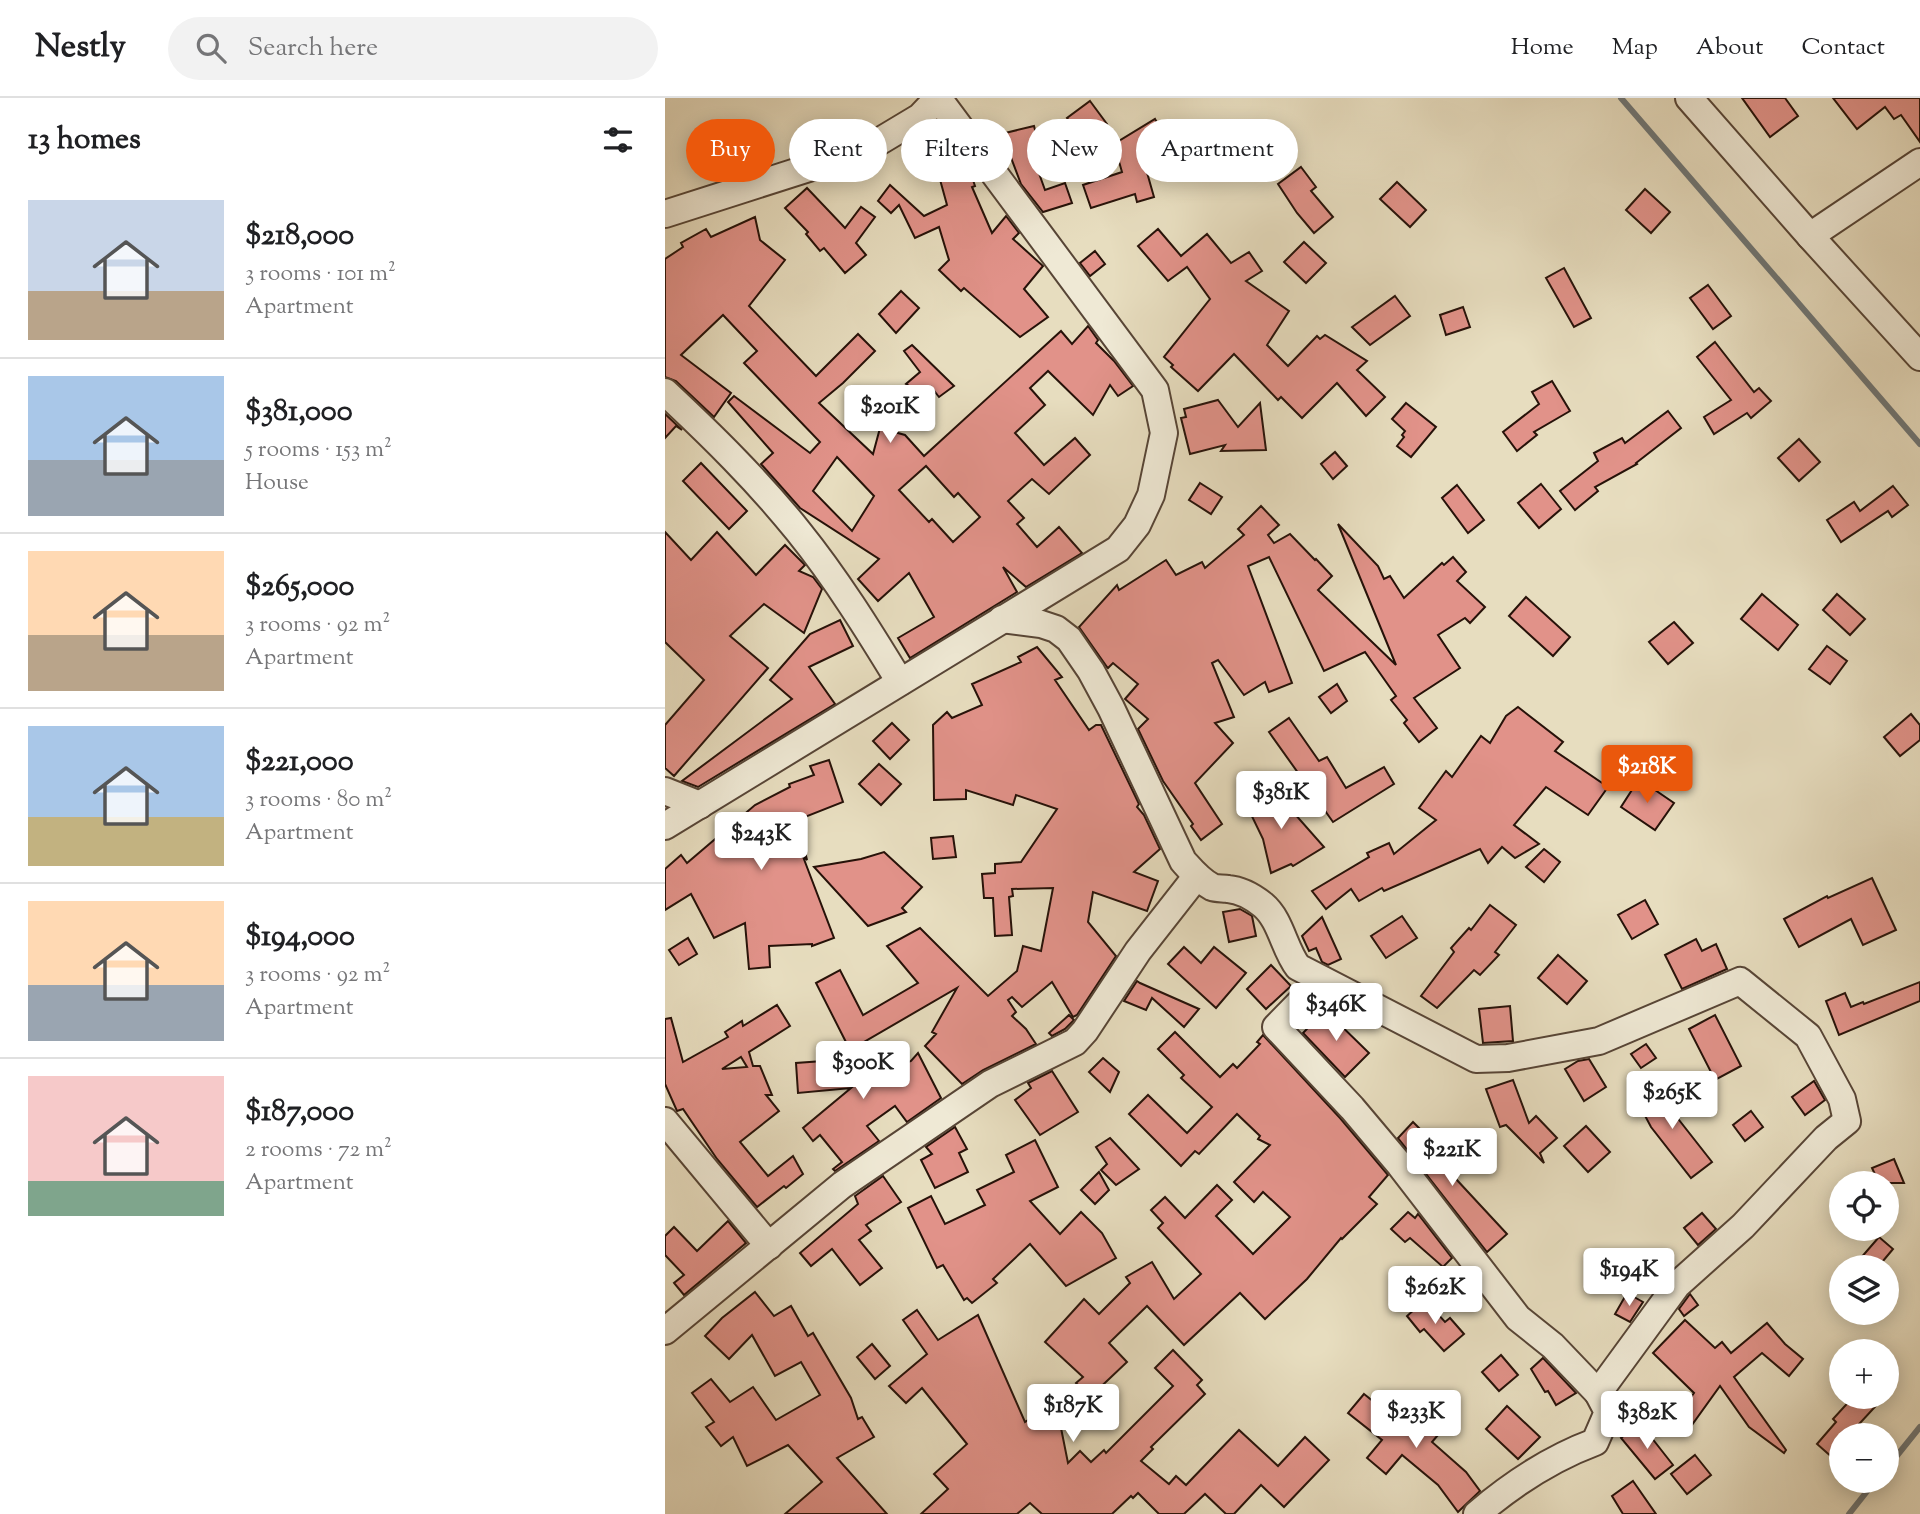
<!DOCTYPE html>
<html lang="en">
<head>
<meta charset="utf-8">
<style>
  body { margin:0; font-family:"Sorts Mill Goudy",serif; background:#f2f2f2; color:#202124; height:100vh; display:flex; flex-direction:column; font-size:26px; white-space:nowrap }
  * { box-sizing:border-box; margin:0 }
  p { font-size:23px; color:#757577 }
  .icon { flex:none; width:38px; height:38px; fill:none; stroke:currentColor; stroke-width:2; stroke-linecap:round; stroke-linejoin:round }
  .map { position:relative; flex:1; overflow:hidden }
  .panel { display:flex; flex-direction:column; background:#fff; width:665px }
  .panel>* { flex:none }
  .banner { position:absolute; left:21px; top:21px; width:665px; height:63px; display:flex; gap:14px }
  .buttons { position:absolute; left:1164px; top:1073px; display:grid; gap:14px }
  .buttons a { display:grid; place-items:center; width:70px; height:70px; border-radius:50%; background:#fff; box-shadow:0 4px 18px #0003; font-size:35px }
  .price { position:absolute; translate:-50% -60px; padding:0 16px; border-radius:7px; background:#fff; color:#222; font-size:23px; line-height:46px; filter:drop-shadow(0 2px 4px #0008) }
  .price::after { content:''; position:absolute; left:50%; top:42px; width:21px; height:16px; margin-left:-10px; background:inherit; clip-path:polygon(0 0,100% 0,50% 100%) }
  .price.on { background:#ea580c; color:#fff }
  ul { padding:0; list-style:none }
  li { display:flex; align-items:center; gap:21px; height:175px; padding:0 28px }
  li+li { border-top:2px solid #e0e0e0 }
  li span { display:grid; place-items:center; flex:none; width:196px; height:140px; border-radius:0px; color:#555 }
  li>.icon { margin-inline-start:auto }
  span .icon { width:84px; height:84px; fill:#fffc; stroke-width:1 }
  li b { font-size:30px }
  h2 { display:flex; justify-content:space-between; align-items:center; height:84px; padding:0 28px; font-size:30px }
  .chip { padding:0 24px; border-radius:32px; background:#fff; box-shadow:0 4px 18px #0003; font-size:24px; line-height:63px }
  .chip.on { background:#ea580c; color:#fff }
  header { display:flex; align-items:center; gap:42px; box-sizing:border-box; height:98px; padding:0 35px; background:#fff; border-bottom:2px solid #e0e0e0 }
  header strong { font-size:33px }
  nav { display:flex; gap:38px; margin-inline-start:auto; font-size:24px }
  .search { width:490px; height:63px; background:#f2f2f2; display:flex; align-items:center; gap:18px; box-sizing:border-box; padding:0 24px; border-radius:38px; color:#757577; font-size:26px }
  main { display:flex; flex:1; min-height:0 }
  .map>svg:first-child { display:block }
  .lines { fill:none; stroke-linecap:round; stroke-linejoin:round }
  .stream { stroke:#6e7676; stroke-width:6 }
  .building { fill:#e19289; stroke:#271209; stroke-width:2; fill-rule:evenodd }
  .minor-casing { stroke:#574536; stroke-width:30 }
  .minor { stroke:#efe9d5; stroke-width:26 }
</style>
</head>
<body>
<header>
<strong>Nestly</strong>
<div class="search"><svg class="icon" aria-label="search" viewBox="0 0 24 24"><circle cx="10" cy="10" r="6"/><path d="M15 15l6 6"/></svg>Search here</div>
<nav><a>Home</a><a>Map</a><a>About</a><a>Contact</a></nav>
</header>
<main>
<section class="panel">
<h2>13 homes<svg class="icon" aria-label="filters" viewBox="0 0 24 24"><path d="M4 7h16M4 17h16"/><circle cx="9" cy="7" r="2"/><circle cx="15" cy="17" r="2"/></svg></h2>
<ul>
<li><span style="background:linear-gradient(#c9d6e8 65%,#b9a48a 0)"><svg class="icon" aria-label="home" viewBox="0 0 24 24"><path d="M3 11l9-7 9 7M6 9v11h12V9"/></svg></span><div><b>$218,000</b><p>3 rooms · 101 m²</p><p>Apartment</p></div></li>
<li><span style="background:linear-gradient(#a9c7e8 60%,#9aa5b1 0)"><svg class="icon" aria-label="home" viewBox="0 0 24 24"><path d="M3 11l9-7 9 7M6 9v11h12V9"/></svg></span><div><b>$381,000</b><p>5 rooms · 153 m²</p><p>House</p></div></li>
<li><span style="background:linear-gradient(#ffd9b3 60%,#b9a48a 0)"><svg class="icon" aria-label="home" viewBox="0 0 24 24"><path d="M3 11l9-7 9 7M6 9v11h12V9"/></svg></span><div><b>$265,000</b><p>3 rooms · 92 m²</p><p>Apartment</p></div></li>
<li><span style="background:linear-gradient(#a9c7e8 65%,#c2b280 0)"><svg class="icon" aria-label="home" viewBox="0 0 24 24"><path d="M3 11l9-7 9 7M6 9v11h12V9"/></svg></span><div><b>$221,000</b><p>3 rooms · 80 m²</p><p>Apartment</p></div></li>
<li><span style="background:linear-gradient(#ffd9b3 60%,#9aa5b1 0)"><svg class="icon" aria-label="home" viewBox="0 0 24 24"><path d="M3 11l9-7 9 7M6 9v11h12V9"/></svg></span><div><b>$194,000</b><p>3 rooms · 92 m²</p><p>Apartment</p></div></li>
<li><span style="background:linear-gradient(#f6c9c9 75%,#7fa58c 0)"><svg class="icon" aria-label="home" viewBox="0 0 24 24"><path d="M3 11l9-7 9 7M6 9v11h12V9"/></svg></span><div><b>$187,000</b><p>2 rooms · 72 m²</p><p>Apartment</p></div></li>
</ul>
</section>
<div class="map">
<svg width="1255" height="1416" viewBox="0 0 1255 1416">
  <rect width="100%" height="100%" fill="#e7ddbf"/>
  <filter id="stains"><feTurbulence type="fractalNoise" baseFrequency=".00286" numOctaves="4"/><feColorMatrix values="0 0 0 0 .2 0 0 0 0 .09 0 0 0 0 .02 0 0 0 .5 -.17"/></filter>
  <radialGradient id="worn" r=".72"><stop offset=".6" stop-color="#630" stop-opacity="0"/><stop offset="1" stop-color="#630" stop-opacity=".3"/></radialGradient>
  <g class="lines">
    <g class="stream">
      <polyline points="956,0 1255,346"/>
      <polyline points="1222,1370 1255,1329"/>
      <polyline points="1184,1416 1211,1382"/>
    </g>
  </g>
  <g class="building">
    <polygon points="1077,0 1120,0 1133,18 1105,39"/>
    <polygon points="1168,0 1255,0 1255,44 1236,17 1229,21 1220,9 1192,31"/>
    <polygon points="425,3 442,26 420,43 402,20"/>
    <polygon points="490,21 504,45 481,58 485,70 481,71 489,99 472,104 470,96 426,110 418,87 457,74 449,46"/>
    <polygon points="369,28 375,51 366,53 380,92 400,85 407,105 378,114 356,86 345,57 340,35"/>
    <polygon points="298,60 303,67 310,88 307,89 327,135 341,118 354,135 348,141 378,168 359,191 383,219 355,239 299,190 296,193 274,172 284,162 274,129 250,140 234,107 226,115 213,103 225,87 259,118 282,107 271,67"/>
    <polygon points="636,69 651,89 646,93 668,119 649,135 632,115 613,86"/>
    <polygon points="732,84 761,112 745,129 715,101"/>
    <polygon points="142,90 180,130 196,109 210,119 191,145 201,157 180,175 159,150 155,153 141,136 143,134 120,110"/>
    <polygon points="980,91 1005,114 986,135 961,112"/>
    <path d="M 90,119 L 95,142 L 120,162 L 84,208 L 151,278 L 193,236 L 210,253 L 178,285 L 154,305 L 208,356 L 215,330 L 240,337 L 259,358 L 396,233 L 407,246 L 423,228 L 433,242 L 431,245 L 449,263 L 468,288 L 453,298 L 445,287 L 428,317 L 383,273 L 365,290 L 380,307 L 350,335 L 379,367 L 410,340 L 425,357 L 384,396 L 367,381 L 343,403 L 359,420 L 352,426 L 372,449 L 394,429 L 417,455 L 361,489 L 338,469 L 352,494 L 245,560 L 233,540 L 269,519 L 244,475 L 213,503 L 193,481 L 214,461 L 135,410 L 96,366 L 108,355 L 63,304 L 69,298 L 145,355 L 155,344 L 79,265 L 92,253 L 58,217 L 16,257 L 66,295 L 49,319 L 11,283 L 0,279 L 0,161 L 18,149 L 16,145 L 41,131 L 46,139 ZM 172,359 L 209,398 L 187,433 L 148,393 ZM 261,368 L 289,399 L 293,395 L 315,419 L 288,444 L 267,421 L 264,424 L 234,392 Z"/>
    <polygon points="493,131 516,158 542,136 566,165 584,154 597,173 581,183 624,213 602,247 623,268 652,238 655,241 660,237 702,263 692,272 720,299 701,318 672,285 637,320 616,299 613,302 569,256 533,293 506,269 508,267 499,259 545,201 522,169 503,183 473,148"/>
    <polygon points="639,144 661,165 641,185 619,164"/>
    <polygon points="430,153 440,166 425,178 415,165"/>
    <polygon points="899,170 926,220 909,229 881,180"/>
    <polygon points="1043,187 1066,218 1048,231 1025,200"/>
    <polygon points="236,193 254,210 231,235 214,216"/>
    <polygon points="730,198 745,218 705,247 687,229"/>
    <polygon points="798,209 805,229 781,237 775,217"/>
    <polygon points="1050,244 1089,294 1094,290 1106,303 1086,320 1082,315 1049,336 1039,319 1066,302 1032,259"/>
    <polygon points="247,247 289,288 274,299 266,289 238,317 226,305 244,288 241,286 255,274 239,253"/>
    <polygon points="887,283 905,313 869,334 872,337 852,353 838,334 874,306 867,294"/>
    <polygon points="553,302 573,329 595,305 601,352 556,353 560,347 525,356 516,320 521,319 519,311"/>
    <polygon points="741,305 771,329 746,359 732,348 739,339 737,337 740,333 727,321"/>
    <polygon points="1003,313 1016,330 971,365 972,366 930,389 933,393 910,412 895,393 933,363 929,355 957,340 960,345"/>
    <polygon points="0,316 17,332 11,328 0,340"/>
    <polygon points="1134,341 1155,364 1134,383 1113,360"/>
    <polygon points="670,354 682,368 668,381 656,366"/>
    <polygon points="36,365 82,413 64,431 18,383"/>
    <polygon points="535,385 557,399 546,416 524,402"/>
    <polygon points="876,386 896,411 874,430 853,405"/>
    <polygon points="792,387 819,422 803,435 777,400"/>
    <polygon points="1228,388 1243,407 1227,419 1223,413 1176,444 1162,422 1189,404 1195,413"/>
    <polygon points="596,408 614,427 603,437 609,445 625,436 650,462 651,461 667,478 653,492 731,567 673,426 713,468 719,481 725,478 739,500 777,465 779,467 788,459 801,474 792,483 820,509 805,525 800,520 773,537 795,570 749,600 772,630 754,644 739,625 742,622 726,602 731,598 700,554 659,573 604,459 583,468 627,585 604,594 600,584 579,597 553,562 547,565 569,619 550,625 568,645 530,685 557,726 536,742 526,728 528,726 498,683 473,631 483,621 460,601 473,586 448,565 443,570 442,569 414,529 452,487 454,492 501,462 511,477 537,464 540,470 579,437 573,431"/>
    <polygon points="0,434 26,462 52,434 91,477 120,447 140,467 134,473 148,479 157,491 139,535 99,506 65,538 103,570 9,678 0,670 0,627 39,582 0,544"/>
    <polygon points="1097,496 1133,527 1113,552 1076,521"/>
    <polygon points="1172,496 1200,521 1185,537 1158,512"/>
    <polygon points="861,499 905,539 888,558 844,518"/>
    <polygon points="175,522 188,548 144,569 170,606 33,689 17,683 127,601 105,582 145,536"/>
    <polygon points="1009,524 1028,545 1003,566 984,544"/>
    <polygon points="1162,548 1182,563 1165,586 1144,571"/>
    <polygon points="372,549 397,579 390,582 424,632 431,627 436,627 474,706 472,709 479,717 495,751 469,774 493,783 482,813 428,794 423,824 451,858 412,917 408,919 387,884 357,909 347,899 343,902 351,914 347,918 361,931 371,946 318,972 297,986 260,948 271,936 267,934 292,890 185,952 151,885 175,872 198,917 253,885 222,848 255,830 323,898 352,873 358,848 376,853 388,790 347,791 348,798 344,799 347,837 330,838 328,800 319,800 317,776 330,775 330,766 356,764 392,711 351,697 348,707 301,692 301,701 269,702 268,627 282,614 287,620 317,607 307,586 356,564 353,559"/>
    <polygon points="672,586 682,603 666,615 654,599"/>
    <polygon points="853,609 898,644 890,653 943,689 923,717 881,689 849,727 874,746 850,760 837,749 823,765 815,751 719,793 717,790 694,803 686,791 661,811 647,793 704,759 702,755 724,745 729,756 771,722 754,710 781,673 787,679 816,638 825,645 841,618"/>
    <polygon points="1246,616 1255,627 1255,642 1235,658 1219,639"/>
    <polygon points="624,620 654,663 662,659 681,690 719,669 729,686 668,724 604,634"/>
    <polygon points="227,625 244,642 225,661 208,643"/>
    <polygon points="164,662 178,704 132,722 142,762 137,756 169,840 147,848 147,846 104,848 105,869 84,871 80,825 49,840 26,796 0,812 0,771 16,757 22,765 90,707 125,689 124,686 149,677 145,668"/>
    <polygon points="214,666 236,686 216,707 194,686"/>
    <polygon points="974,681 1009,705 990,732 956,709"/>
    <polygon points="599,690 601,694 607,690 659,749 628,768 626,766 606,775 598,741 581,706"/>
    <polygon points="288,738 291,759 268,761 266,740"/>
    <polygon points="879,751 895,764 879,784 861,769"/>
    <polygon points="219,754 257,789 237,810 241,814 203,828 149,769 196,761"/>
    <polygon points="1207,780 1231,832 1198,847 1186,821 1134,849 1119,821 1162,798 1163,800"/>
    <polygon points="980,802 993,826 967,841 953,817"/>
    <polygon points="825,807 851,827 830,854 834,857 815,877 809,872 772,910 756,898 789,854 786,850 804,830 806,832"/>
    <polygon points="575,811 587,818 591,838 564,844 558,814"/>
    <polygon points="737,818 752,840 721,860 706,838"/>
    <polygon points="657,819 676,861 663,867 657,864 651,850 644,853 637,838"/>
    <polygon points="23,840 32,856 14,867 4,852"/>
    <polygon points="1031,841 1037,853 1051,846 1062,871 1017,891 1000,857"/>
    <polygon points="519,849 536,865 549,849 581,875 551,910 503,866"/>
    <polygon points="893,857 922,883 902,906 873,880"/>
    <polygon points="606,867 626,888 601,911 582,891"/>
    <polygon points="472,883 475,885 534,911 519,929 487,900 481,912 459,903"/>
    <polygon points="1255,884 1255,903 1174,937 1161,903 1180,895 1186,909 1198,904 1199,906"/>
    <path d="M 112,907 L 125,928 L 84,954 L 88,968 L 95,968 L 107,997 L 101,997 L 114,1013 L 75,1044 L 103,1078 L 128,1058 L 138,1076 L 121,1090 L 119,1088 L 92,1109 L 52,1061 L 18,1011 L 12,1013 L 0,986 L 0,921 L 6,920 L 18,964 L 63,939 L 60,934 L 77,923 L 78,928 ZM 76,959 L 82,969 L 57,971 Z"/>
    <polygon points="845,908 848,943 818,945 814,911"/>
    <polygon points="660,912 704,955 680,979 638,935"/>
    <polygon points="404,917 409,922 400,931 387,938 384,935"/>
    <polygon points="1050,917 1076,968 1050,982 1024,931"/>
    <polygon points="510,934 555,979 568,966 572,970 595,946 592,944 598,937 675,1020 723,1077 704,1099 712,1106 677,1141 676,1140 642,1181 600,1221 575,1195 519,1247 482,1208 444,1245 462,1264 425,1299 411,1285 418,1279 380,1244 419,1201 434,1216 465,1185 461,1179 487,1164 509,1201 536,1176 493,1130 498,1125 486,1112 500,1099 520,1120 552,1087 567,1102 551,1118 588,1156 625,1119 598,1094 589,1104 569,1084 605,1047 593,1041 595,1038 572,1016 534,1056 530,1053 516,1068 464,1016 483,997 522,1035 547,1009 516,980 519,977 493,951"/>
    <polygon points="981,946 991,960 976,970 966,956"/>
    <polygon points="253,955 276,1000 242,1024 230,1008 202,1028 214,1043 170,1073 168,1071 177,1064 155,1037 148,1043 138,1030 186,990 133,995 131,965 186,961 193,985 246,963"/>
    <polygon points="438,960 454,974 445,994 424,974"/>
    <polygon points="924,961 941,989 919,1003 900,971 913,963"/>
    <polygon points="387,973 413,1014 375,1037 350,1002 366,990 363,985"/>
    <polygon points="848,982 864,1025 871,1018 892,1040 875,1055 879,1065 841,1027 835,1029 821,991"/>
    <polygon points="1149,983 1160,1002 1140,1017 1127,999"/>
    <polygon points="992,985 1007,1013 1047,1064 1026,1080 986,1029 969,997"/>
    <polygon points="1086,1013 1098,1029 1080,1043 1068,1027"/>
    <polygon points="748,1024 765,1041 764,1043 791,1081 842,1136 822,1154 733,1040"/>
    <polygon points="921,1028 945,1054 923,1074 899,1048"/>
    <polygon points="290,1029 302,1051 294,1055 303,1074 270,1090 256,1062 267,1056 261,1049"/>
    <polygon points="445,1040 474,1071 451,1087 436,1072 442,1066 431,1049"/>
    <polygon points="370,1042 393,1089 365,1103 395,1136 416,1114 437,1135 451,1160 401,1188 365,1146 328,1181 332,1185 307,1205 302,1200 299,1202 278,1167 272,1170 243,1110 266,1098 280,1126 320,1107 312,1092 349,1074 341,1057"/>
    <polygon points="1229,1061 1239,1085 1214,1085 1207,1070"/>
    <polygon points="434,1074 444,1092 430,1106 416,1092"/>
    <polygon points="218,1078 236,1104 201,1127 206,1133 194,1142 217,1170 195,1187 167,1151 146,1168 135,1155 193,1106 190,1098"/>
    <polygon points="743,1114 750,1120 753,1116 787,1160 778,1169 745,1140 740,1144 726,1131"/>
    <polygon points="1037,1115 1051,1131 1033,1147 1019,1130"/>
    <polygon points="63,1123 81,1145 19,1197 9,1185 19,1177 0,1157 0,1138 9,1129 32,1153"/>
    <polygon points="1214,1139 1228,1151 1213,1169 1188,1169"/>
    <polygon points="90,1194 109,1218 126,1208 143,1238 148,1235 186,1300 193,1321 197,1319 209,1339 172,1360 222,1416 120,1416 157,1384 123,1347 82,1368 68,1339 56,1348 41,1329 49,1324 27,1295 46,1281 65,1304 88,1289 111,1322 155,1297 136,1264 110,1278 87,1237 64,1261 40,1238 57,1220"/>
    <polygon points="962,1195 978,1204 965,1224 950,1216"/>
    <polygon points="1025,1196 1033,1207 1019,1218 1014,1211"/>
    <polygon points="760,1202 780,1224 785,1220 799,1236 779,1253 759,1231 755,1234 742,1218"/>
    <polygon points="252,1212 273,1242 313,1217 360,1324 384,1308 395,1325 403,1365 415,1353 426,1364 439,1352 441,1355 508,1288 490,1270 508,1252 537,1282 532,1287 540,1296 486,1349 488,1351 476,1363 504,1386 511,1378 521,1387 574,1332 613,1368 640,1339 664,1362 619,1409 596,1387 569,1416 561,1416 540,1396 519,1416 494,1416 473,1395 468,1400 466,1398 447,1416 377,1416 365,1405 352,1416 256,1416 283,1391 269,1376 302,1346 257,1290 241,1305 224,1288 262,1256 238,1222"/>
    <polygon points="1020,1222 1050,1250 1057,1244 1066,1255 1102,1225 1120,1246 1138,1261 1124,1278 1097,1255 1069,1279 1121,1352 1119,1355 1084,1329 1055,1288 1024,1331 1011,1321 1029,1295 988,1255"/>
    <polygon points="207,1246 225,1268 210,1281 192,1259"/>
    <polygon points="836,1257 853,1277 834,1293 817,1274"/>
    <polygon points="878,1260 911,1295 891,1307 883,1293 880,1294 866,1271"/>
    <polygon points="699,1296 748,1335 770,1309 785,1323 767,1344 801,1374 815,1393 793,1414 773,1387 737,1357 721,1376 702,1360 717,1342 683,1315"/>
    <polygon points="1189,1298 1220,1298 1184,1337 1176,1337 1176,1351 1168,1360 1152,1346 1171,1324 1168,1321"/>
    <polygon points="842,1308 875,1339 853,1361 821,1331"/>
    <polygon points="975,1325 1008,1367 990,1381 956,1340"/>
    <polygon points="1030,1357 1046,1377 1022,1396 1006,1376"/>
    <polygon points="968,1383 991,1416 958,1416 947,1398"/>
  </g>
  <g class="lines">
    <g class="minor-casing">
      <g id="minor">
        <polyline points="1024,0 1145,138 1255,259"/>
        <polyline points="0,116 200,52 255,19 273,0"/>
        <polyline points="1145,138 1255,64"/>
        <path d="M 0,294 C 47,338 93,383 133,433 C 171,480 204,533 235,584"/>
        <path d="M 337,521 L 376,526 L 391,531 L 404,541 L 426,573 L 446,610 L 518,763 C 527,773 535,783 547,789 C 552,791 558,790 563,791 C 576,792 588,799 598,807 C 616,822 619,851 633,869 L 811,961 L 843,960 L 934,943 L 1075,883 L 1143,938 L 1177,1001 L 1182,1023 L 1161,1040 L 1078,1128 L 1012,1187 L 933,1295 L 943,1314 L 930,1344 C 887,1360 847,1386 812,1416"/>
        <polyline points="0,693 35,707"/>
        <polyline points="0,728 453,451 472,427 486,397 499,335 490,292 273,0"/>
        <polyline points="657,882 611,929 687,1010 735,1067 853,1220 888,1248 933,1295"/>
        <polyline points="0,1023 104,1148"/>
        <polyline points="0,1233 177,1087 325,986 410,944 420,933 473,853 531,779"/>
      </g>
    </g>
    <use href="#minor" class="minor"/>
  </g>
  <rect width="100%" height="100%" filter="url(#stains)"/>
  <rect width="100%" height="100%" fill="url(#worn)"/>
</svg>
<div class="buttons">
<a><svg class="icon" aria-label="locate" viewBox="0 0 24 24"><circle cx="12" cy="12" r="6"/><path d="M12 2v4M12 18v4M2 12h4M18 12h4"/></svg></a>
<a><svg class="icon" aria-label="layers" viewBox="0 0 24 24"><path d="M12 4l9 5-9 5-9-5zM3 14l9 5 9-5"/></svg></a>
<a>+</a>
<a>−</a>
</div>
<b class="price" style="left:225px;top:347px">$201K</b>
<b class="price on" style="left:982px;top:707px">$218K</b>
<b class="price" style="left:616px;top:733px">$381K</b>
<b class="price" style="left:96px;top:774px">$243K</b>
<b class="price" style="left:671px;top:945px">$346K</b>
<b class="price" style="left:198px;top:1003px">$300K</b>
<b class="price" style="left:1007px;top:1033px">$265K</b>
<b class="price" style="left:787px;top:1090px">$221K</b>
<b class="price" style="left:964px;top:1210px">$194K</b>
<b class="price" style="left:770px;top:1228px">$262K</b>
<b class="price" style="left:408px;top:1346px">$187K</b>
<b class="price" style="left:751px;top:1352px">$233K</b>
<b class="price" style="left:982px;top:1353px">$382K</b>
<div class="banner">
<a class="chip on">Buy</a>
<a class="chip">Rent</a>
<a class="chip">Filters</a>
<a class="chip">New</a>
<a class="chip">Apartment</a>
</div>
</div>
</main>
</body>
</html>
